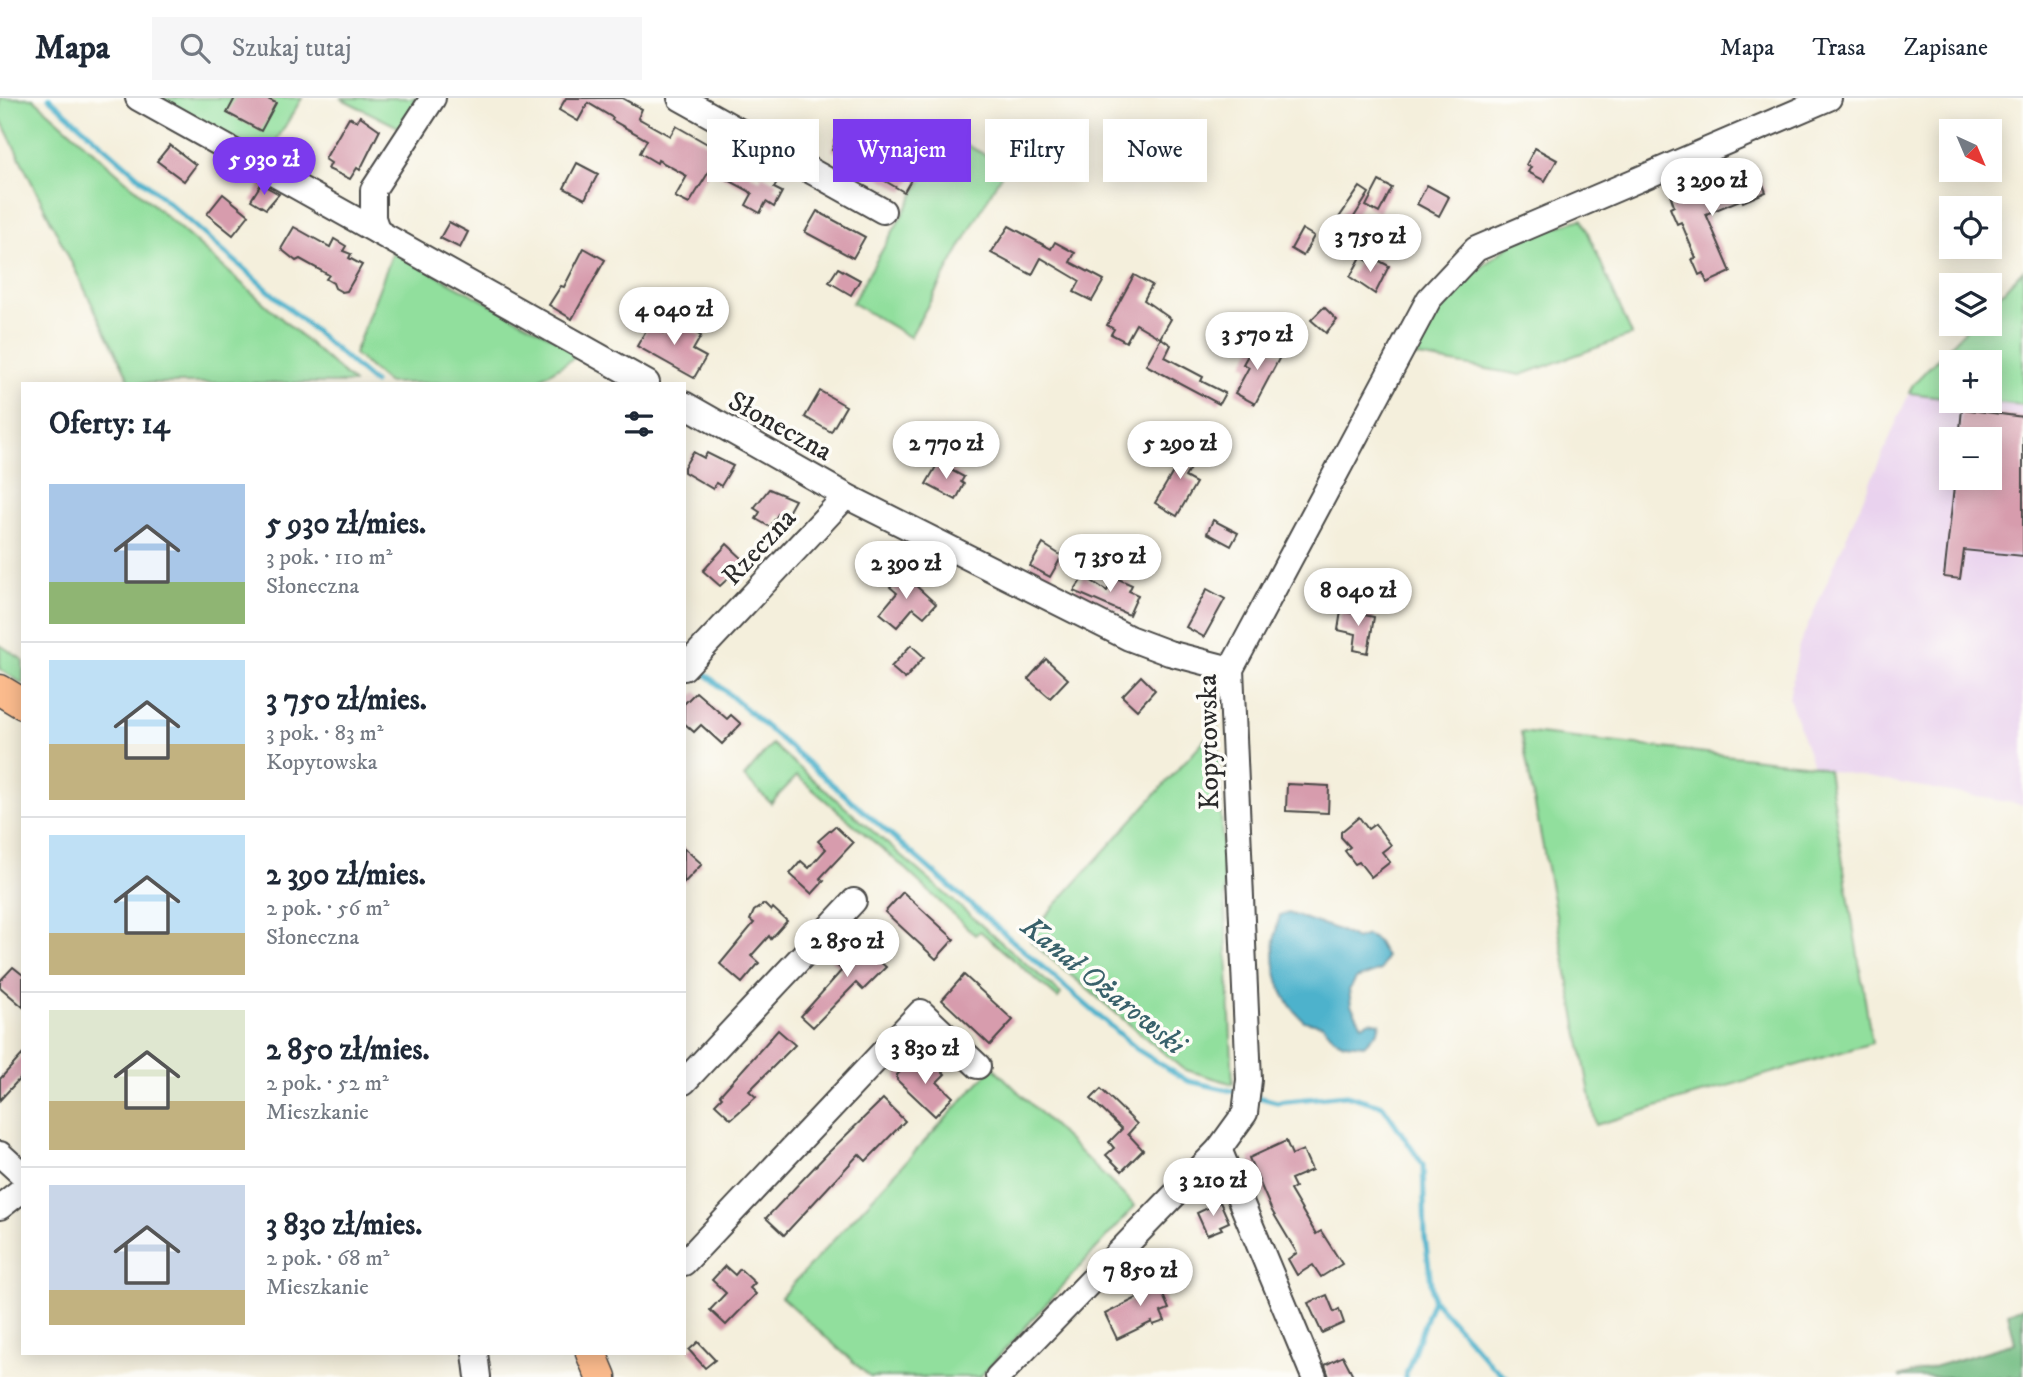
<!DOCTYPE html>
<html lang="pl">
<head>
<meta charset="utf-8">
<style>
  body { margin:0; font-family:"IM FELL DW Pica",serif; background:#f6f6f7; color:#1f2937; height:100vh; display:flex; flex-direction:column; font-size:26px; white-space:nowrap }
  * { box-sizing:border-box; margin:0 }
  p { font-size:23px; color:#747a83 }
  .icon { flex:none; width:38px; height:38px; fill:none; stroke:currentColor; stroke-width:2; stroke-linecap:round; stroke-linejoin:round }
  .map { position:relative; flex:1; overflow:hidden }
  .panel { position:absolute; left:21px; top:284px; width:665px; height:973px; display:flex; flex-direction:column; background:#fff; border-radius:0px; box-shadow:0 4px 18px #0003 }
  .panel>* { flex:none }
  .top-card { position:absolute; left:707px; top:21px; width:665px; height:63px; display:flex; gap:14px }
  .needle { width:46px; rotate:136deg }
  .fabs { position:absolute; left:1939px; top:21px; display:grid; gap:14px }
  .fabs a { display:grid; place-items:center; width:63px; height:63px; border-radius:0px; background:#fff; box-shadow:0 4px 18px #0003; font-size:35px }
  .price { position:absolute; translate:-50% -60px; padding:0 16px; border-radius:24px; background:#fff; color:#222; font-size:23px; line-height:46px; filter:drop-shadow(0 2px 4px #0008) }
  .price::after { content:''; position:absolute; left:50%; top:42px; width:21px; height:16px; margin-left:-10px; background:inherit; clip-path:polygon(0 0,100% 0,50% 100%) }
  .price.on { background:#7c3aed; color:#fff }
  ul { padding:0; list-style:none }
  li { display:flex; align-items:center; gap:21px; height:175px; padding:0 28px }
  li+li { border-top:2px solid #e0e1e3 }
  li span { display:grid; place-items:center; flex:none; width:196px; height:140px; border-radius:0px; color:#555 }
  li>.icon { margin-inline-start:auto }
  span .icon { width:84px; height:84px; fill:#fffc; stroke-width:1 }
  li b { font-size:30px }
  h2 { display:flex; justify-content:space-between; align-items:center; height:84px; padding:0 28px; font-size:30px }
  .pill { padding:0 24px; border-radius:0px; background:#fff; box-shadow:0 4px 18px #0003; font-size:24px; line-height:63px }
  .pill.on { background:#7c3aed; color:#fff }
  header { display:flex; align-items:center; gap:42px; box-sizing:border-box; height:98px; padding:0 35px; background:#fff; border-bottom:2px solid #e0e1e3 }
  header strong { font-size:33px }
  nav { display:flex; gap:38px; margin-inline-start:auto; font-size:24px }
  .search { width:490px; height:63px; background:#f6f6f7; display:flex; align-items:center; gap:18px; box-sizing:border-box; padding:0 24px; border-radius:0px; color:#747a83; font-size:26px }
  .map>svg:first-child { display:block }
  .built { fill:#e9d2ee; fill-rule:evenodd }
  .green { fill:#91df9d; stroke:#5e8564; stroke-width:2 }
  .forest { fill:#74be84; stroke:#507458; stroke-width:2 }
  .water { fill:#4db2cc; stroke:#3c6e7c; stroke-width:2 }
  .lines { fill:none; stroke-linecap:round; stroke-linejoin:round }
  .stream { stroke:#4db2cc; stroke-width:5 }
  .building { fill:#d79cad }
  .minor-casing { stroke:#494846; stroke-width:28 }
  .major-casing { stroke:#494846; stroke-width:33 }
  .minor { stroke:#fff; stroke-width:24 }
  .major { stroke:#fbbb8d; stroke-width:30 }
  .labels { text-anchor:middle; stroke-width:7; stroke-linejoin:round; paint-order:stroke }
  .street-label { font-size:28px; fill:#2b2b2b; stroke:#fdfcf7 }
  .water-label { font-size:30px; font-style:italic; fill:#39616b; stroke:#fdfcf7 }
</style>
</head>
<body>
<header>
<strong>Mapa</strong>
<div class="search"><svg class="icon" aria-label="search" viewBox="0 0 24 24"><circle cx="10" cy="10" r="6"/><path d="M15 15l6 6"/></svg>Szukaj tutaj</div>
<nav><a>Mapa</a><a>Trasa</a><a>Zapisane</a></nav>
</header>
<div class="map">
<svg width="2023" height="1279" viewBox="0 0 2023 1279">
  <rect width="100%" height="100%" fill="#fdfcf7"/>
  <filter id="ink" filterUnits="userSpaceOnUse"><feTurbulence type="fractalNoise" baseFrequency=".0143" numOctaves="2"/><feDisplacementMap in="SourceGraphic" scale="14" xChannelSelector="R" yChannelSelector="G"/><feConvolveMatrix kernelMatrix="1 2 1 2 8 2 1 2 1" color-interpolation-filters="sRGB"/></filter>
  <filter id="wash" filterUnits="userSpaceOnUse"><feTurbulence type="fractalNoise" baseFrequency=".00686" numOctaves="4" result="noise"/><feDisplacementMap in="SourceGraphic" scale="28" xChannelSelector="R" yChannelSelector="G"/><feGaussianBlur stdDeviation="1.57" result="paint"/><feColorMatrix in="noise" values="0 0 0 0 0 0 0 0 0 0 0 0 0 0 0 0 0 1.4 0 .05"/><feComposite in="paint" operator="in"/></filter>
  <g filter="url(#wash)">
    <rect width="100%" height="100%" fill="#f4efdc"/>
    <path class="built" d="M 1909,295 L 1951,300 L 1951,303 L 1981,303 L 2023,307 L 2023,707 L 1828,672 L 1813,667 L 1789,600 L 1799,548 ZM 1951,341 L 1990,341 L 1990,380 L 1951,380 Z"/>
    <g class="green">
      <polygon points="0,0 33,0 354,285 131,285 0,20"/>
      <polygon points="158,0 302,0 266,60"/>
      <polygon points="340,0 424,0 404,32"/>
      <polygon points="948,37 1006,68 910,239 852,205"/>
      <polygon points="1582,121 1632,237 1521,277 1413,258 1452,193 1517,141"/>
      <polygon points="393,154 582,255 533,285 388,285 354,256"/>
      <polygon points="2023,172 2023,307 1981,303 1990,303 1990,264 1951,264 1951,300 1909,295 1913,286 1971,226 1990,226 1990,207"/>
      <polygon points="0,547 23,562 23,586 0,571"/>
      <polygon points="1217,628 1233,986 1183,971 1031,844 1030,835"/>
      <polygon points="1521,634 1813,667 1828,672 1872,945 1596,1027"/>
      <polygon points="772,646 1061,896 1058,900 980,833 975,837 901,767 797,678 771,705 744,679"/>
      <polygon points="993,969 1135,1108 980,1279 870,1279 781,1199"/>
    </g>
    <polygon class="forest" points="2023,1209 2023,1279 1899,1279 2015,1245 2008,1215"/>
    <path class="water" d="M 1288,815 L 1336,831 L 1356,841 L 1367,837 L 1377,843 L 1386,859 L 1381,872 L 1356,881 L 1349,892 L 1351,907 L 1362,927 L 1370,923 L 1380,925 L 1378,933 L 1364,947 L 1344,945 L 1334,940 L 1323,927 L 1304,923 C 1273,894 1268,856 1280,817 Z"/>
    <g class="lines">
      <g class="stream">
        <polyline points="49,0 374,285"/>
        <polyline points="701,572 1138,952 1188,983 1241,995"/>
        <polyline points="1254,998 1277,1004 1346,997 1383,1008 1423,1067 1425,1139 1433,1201 1492,1268 1506,1279"/>
        <polyline points="1405,1279 1433,1201"/>
      </g>
    </g>
    <g id="blocks">
      <g class="building">
        <polygon points="235,0 266,0 276,5 261,33 227,15"/>
        <polygon points="566,0 622,0 642,11 638,20 670,38 676,28 725,56 737,64 735,67 760,82 762,77 777,85 774,90 782,94 774,109 766,104 760,115 746,107 752,96 749,93 710,72 689,106 675,99 687,78 658,62 657,65 640,55 647,42 612,22 613,20 588,5 578,23 559,12"/>
        <polygon points="360,18 380,32 360,72 357,70 350,81 328,71 331,65 325,61 349,19 357,23"/>
        <polygon points="843,30 916,73 904,94 832,52 835,45 834,42"/>
        <polygon points="170,47 196,67 184,83 157,63"/>
        <polygon points="1535,50 1557,62 1545,83 1528,74 1531,69 1526,67"/>
        <polygon points="577,65 598,76 585,101 564,90"/>
        <polygon points="1756,70 1766,94 1743,104 1742,101 1706,116 1731,174 1707,185 1703,175 1699,177 1692,161 1696,160 1681,124 1677,126 1670,110 1674,108 1671,99 1696,89 1697,93"/>
        <polygon points="1379,83 1392,90 1379,115 1366,108"/>
        <polygon points="261,86 279,96 266,111 251,102"/>
        <polygon points="1427,87 1449,99 1439,118 1417,106"/>
        <polygon points="1360,89 1369,95 1347,130 1336,124"/>
        <polygon points="223,96 249,117 233,137 207,116"/>
        <polygon points="817,113 865,139 853,160 805,134"/>
        <polygon points="449,124 468,134 460,150 440,140"/>
        <polygon points="1009,128 1051,151 1055,144 1075,155 1070,164 1104,182 1092,203 1074,194 1080,183 1041,160 1032,177 991,155"/>
        <polygon points="294,129 330,149 334,141 346,148 343,153 351,156 349,160 362,167 347,193 342,194 335,190 333,185 326,181 329,177 300,161 296,163 281,151"/>
        <polygon points="1302,131 1314,138 1303,158 1291,151"/>
        <polygon points="584,150 605,162 572,221 549,207 561,188 564,189"/>
        <polygon points="1361,159 1373,166 1376,161 1389,168 1375,196 1350,179"/>
        <polygon points="838,170 860,182 851,197 829,184"/>
        <polygon points="1134,177 1152,187 1144,202 1171,221 1160,240 1136,226 1126,244 1111,236 1114,231 1107,227"/>
        <polygon points="1324,209 1337,222 1326,235 1311,222"/>
        <polygon points="672,221 701,238 693,252 706,259 694,280 637,248 649,227 664,235"/>
        <polygon points="1161,240 1171,247 1165,259 1203,279 1201,283 1225,295 1219,306 1146,267"/>
        <polygon points="1256,243 1281,257 1255,306 1235,295 1249,269 1243,266"/>
        <polygon points="820,293 846,308 831,334 805,319"/>
        <polygon points="1962,311 2023,319 2023,458 1964,452 1960,481 1944,479 1955,380 1990,380 1990,341 1959,341"/>
        <polygon points="1193,340 1204,346 1185,379 1196,385 1177,418 1155,405"/>
        <polygon points="693,354 704,360 707,355 733,368 721,388 716,385 713,391 684,374 684,369"/>
        <polygon points="938,365 964,379 961,384 964,386 956,402 926,386"/>
        <polygon points="769,391 795,402 785,420 778,416 770,429 756,421 760,414 754,410"/>
        <polygon points="1213,422 1238,435 1231,448 1207,435"/>
        <polygon points="727,446 746,464 720,488 703,473"/>
        <polygon points="1043,446 1062,458 1050,479 1030,468"/>
        <polygon points="902,475 936,506 924,519 913,510 897,529 880,515 897,495 890,489"/>
        <polygon points="1084,478 1107,493 1114,479 1132,487 1129,493 1138,497 1129,517 1074,493"/>
        <polygon points="1207,491 1225,501 1204,539 1186,529"/>
        <polygon points="1356,510 1362,511 1364,517 1374,519 1368,555 1354,552 1356,536 1338,532 1341,513 1351,515"/>
        <polygon points="911,547 924,559 905,581 891,569"/>
        <polygon points="1046,561 1068,581 1050,600 1028,581"/>
        <polygon points="1141,578 1155,592 1137,612 1122,598"/>
        <polygon points="696,594 727,621 731,617 741,626 722,646 701,627 694,634 684,625 684,606"/>
        <polygon points="1287,686 1329,688 1328,715 1286,713"/>
        <polygon points="1359,719 1368,731 1375,726 1391,747 1382,754 1390,764 1371,779 1359,764 1355,766 1345,753 1350,749 1341,739 1341,734"/>
        <polygon points="835,728 853,745 820,780 824,783 812,796 790,776 801,763 809,770 826,751 818,743"/>
        <polygon points="684,750 702,766 684,785"/>
        <polygon points="903,794 954,841 936,861 885,814"/>
        <polygon points="764,806 771,813 773,810 787,823 771,841 769,838 751,858 759,865 742,885 720,866 754,825 750,822 754,813"/>
        <polygon points="868,841 884,856 878,862 886,869 863,892 856,885 813,929 801,918 842,872 831,862 843,850 851,858"/>
        <polygon points="13,869 23,877 23,909 0,889 0,883"/>
        <polygon points="964,877 1013,922 990,947 942,902"/>
        <polygon points="778,932 795,947 749,993 756,999 731,1021 715,1006 722,999 720,997"/>
        <polygon points="23,956 23,977 0,1002 0,981"/>
        <polygon points="912,961 925,973 933,965 945,976 937,984 953,999 935,1018 897,982 897,977"/>
        <polygon points="1101,991 1137,1026 1128,1036 1143,1052 1122,1073 1106,1057 1114,1050 1109,1044 1122,1031 1091,1001"/>
        <polygon points="883,1001 905,1023 866,1063 859,1056 784,1137 766,1120 827,1056"/>
        <polygon points="1286,1043 1292,1057 1303,1052 1312,1072 1291,1081 1295,1089 1290,1092 1316,1136 1321,1133 1342,1166 1321,1179 1313,1167 1297,1177 1288,1161 1297,1155 1272,1113 1249,1060"/>
        <polygon points="1220,1104 1229,1124 1220,1128 1222,1131 1207,1137 1197,1115"/>
        <polygon points="725,1168 735,1177 740,1171 755,1185 750,1190 756,1196 726,1227 710,1212 726,1195 712,1182"/>
        <polygon points="1152,1169 1159,1187 1151,1190 1152,1193 1160,1190 1169,1211 1161,1214 1165,1223 1153,1227 1152,1224 1117,1241 1105,1216 1141,1198 1139,1191 1146,1187 1140,1174"/>
        <polygon points="1327,1197 1334,1214 1339,1211 1344,1225 1322,1235 1308,1205"/>
        <polygon points="698,1244 715,1262 705,1270 689,1252"/>
        <polygon points="1343,1258 1354,1279 1329,1279 1325,1267"/>
      </g>
    </g>
  </g>
  <g filter="url(#ink)">
    <use href="#blocks" fill-opacity="0" stroke="#494846" stroke-width="2"/>
    <g class="lines">
      <g class="minor-casing">
        <g id="minor">
          <polyline points="138,0 378,134"/>
          <polyline points="433,0 373,92 373,120 378,134 647,285"/>
          <polyline points="680,0 883,113"/>
          <polyline points="684,306 846,398 1129,540 1169,555 1231,571"/>
          <polyline points="684,570 846,398"/>
          <polyline points="684,984 854,803"/>
          <polyline points="1219,1051 1314,1279"/>
          <polyline points="0,1056 23,1077"/>
          <polyline points="0,1109 23,1091"/>
          <polyline points="684,1165 921,914 978,968"/>
          <polyline points="475,1255 478,1279"/>
          <polyline points="998,1279 1219,1051 1245,1015 1249,982 1231,571 1429,201 1476,151 1829,0"/>
        </g>
      </g>
      <g class="major-casing">
        <g id="major">
          <polyline points="0,592 23,606"/>
          <polyline points="591,1255 601,1279"/>
        </g>
      </g>
      <use href="#minor" class="minor"/>
      <use href="#major" class="major"/>
    </g>
  </g>
  <g class="labels">
    <g class="street-label">
      <text transform="translate(781 327) rotate(29)" y="10">Słoneczna</text>
      <text transform="translate(758 448) rotate(-47)" y="10">Rzeczna</text>
      <text transform="translate(1207 644) rotate(-91)" y="10">Kopytowska</text>
    </g>
    <g class="water-label">
      <text transform="translate(1104 887) rotate(39)" y="10">Kanał Ożarowski</text>
    </g>
  </g>
</svg>
<div class="fabs">
<a><svg class="needle" viewBox="-14 -14 28 28"><path d="M0-13l5 13h-10z" fill="#e53935"/><path d="M0 13l5-13h-10z" fill="#747a83"/></svg></a>
<a><svg class="icon" aria-label="locate" viewBox="0 0 24 24"><circle cx="12" cy="12" r="6"/><path d="M12 2v4M12 18v4M2 12h4M18 12h4"/></svg></a>
<a><svg class="icon" aria-label="layers" viewBox="0 0 24 24"><path d="M12 4l9 5-9 5-9-5zM3 14l9 5 9-5"/></svg></a>
<a>+</a>
<a>−</a>
</div>
<b class="price on" style="left:264px;top:99px">5 930 zł</b>
<b class="price" style="left:1712px;top:120px">3 290 zł</b>
<b class="price" style="left:1370px;top:176px">3 750 zł</b>
<b class="price" style="left:674px;top:249px">4 040 zł</b>
<b class="price" style="left:1257px;top:274px">3 570 zł</b>
<b class="price" style="left:946px;top:383px">2 770 zł</b>
<b class="price" style="left:1180px;top:383px">5 290 zł</b>
<b class="price" style="left:1110px;top:496px">7 350 zł</b>
<b class="price" style="left:906px;top:503px">2 390 zł</b>
<b class="price" style="left:1358px;top:530px">8 040 zł</b>
<b class="price" style="left:847px;top:881px">2 850 zł</b>
<b class="price" style="left:925px;top:988px">3 830 zł</b>
<b class="price" style="left:1213px;top:1120px">3 210 zł</b>
<b class="price" style="left:1140px;top:1210px">7 850 zł</b>
<div class="top-card">
<a class="pill">Kupno</a>
<a class="pill on">Wynajem</a>
<a class="pill">Filtry</a>
<a class="pill">Nowe</a>
</div>
<section class="panel">
<h2>Oferty: 14<svg class="icon" aria-label="filters" viewBox="0 0 24 24"><path d="M4 7h16M4 17h16"/><circle cx="9" cy="7" r="2"/><circle cx="15" cy="17" r="2"/></svg></h2>
<ul>
<li><span style="background:linear-gradient(#a9c7e8 70%,#8fb573 0)"><svg class="icon" aria-label="home" viewBox="0 0 24 24"><path d="M3 11l9-7 9 7M6 9v11h12V9"/></svg></span><div><b>5 930 zł/mies.</b><p>3 pok. · 110 m²</p><p>Słoneczna</p></div></li>
<li><span style="background:linear-gradient(#bfe0f5 60%,#c2b280 0)"><svg class="icon" aria-label="home" viewBox="0 0 24 24"><path d="M3 11l9-7 9 7M6 9v11h12V9"/></svg></span><div><b>3 750 zł/mies.</b><p>3 pok. · 83 m²</p><p>Kopytowska</p></div></li>
<li><span style="background:linear-gradient(#bfe0f5 70%,#c2b280 0)"><svg class="icon" aria-label="home" viewBox="0 0 24 24"><path d="M3 11l9-7 9 7M6 9v11h12V9"/></svg></span><div><b>2 390 zł/mies.</b><p>2 pok. · 56 m²</p><p>Słoneczna</p></div></li>
<li><span style="background:linear-gradient(#dfe7d0 65%,#c2b280 0)"><svg class="icon" aria-label="home" viewBox="0 0 24 24"><path d="M3 11l9-7 9 7M6 9v11h12V9"/></svg></span><div><b>2 850 zł/mies.</b><p>2 pok. · 52 m²</p><p>Mieszkanie</p></div></li>
<li><span style="background:linear-gradient(#c9d6e8 75%,#c2b280 0)"><svg class="icon" aria-label="home" viewBox="0 0 24 24"><path d="M3 11l9-7 9 7M6 9v11h12V9"/></svg></span><div><b>3 830 zł/mies.</b><p>2 pok. · 68 m²</p><p>Mieszkanie</p></div></li>
</ul>
</section>
</div>
</body>
</html>
